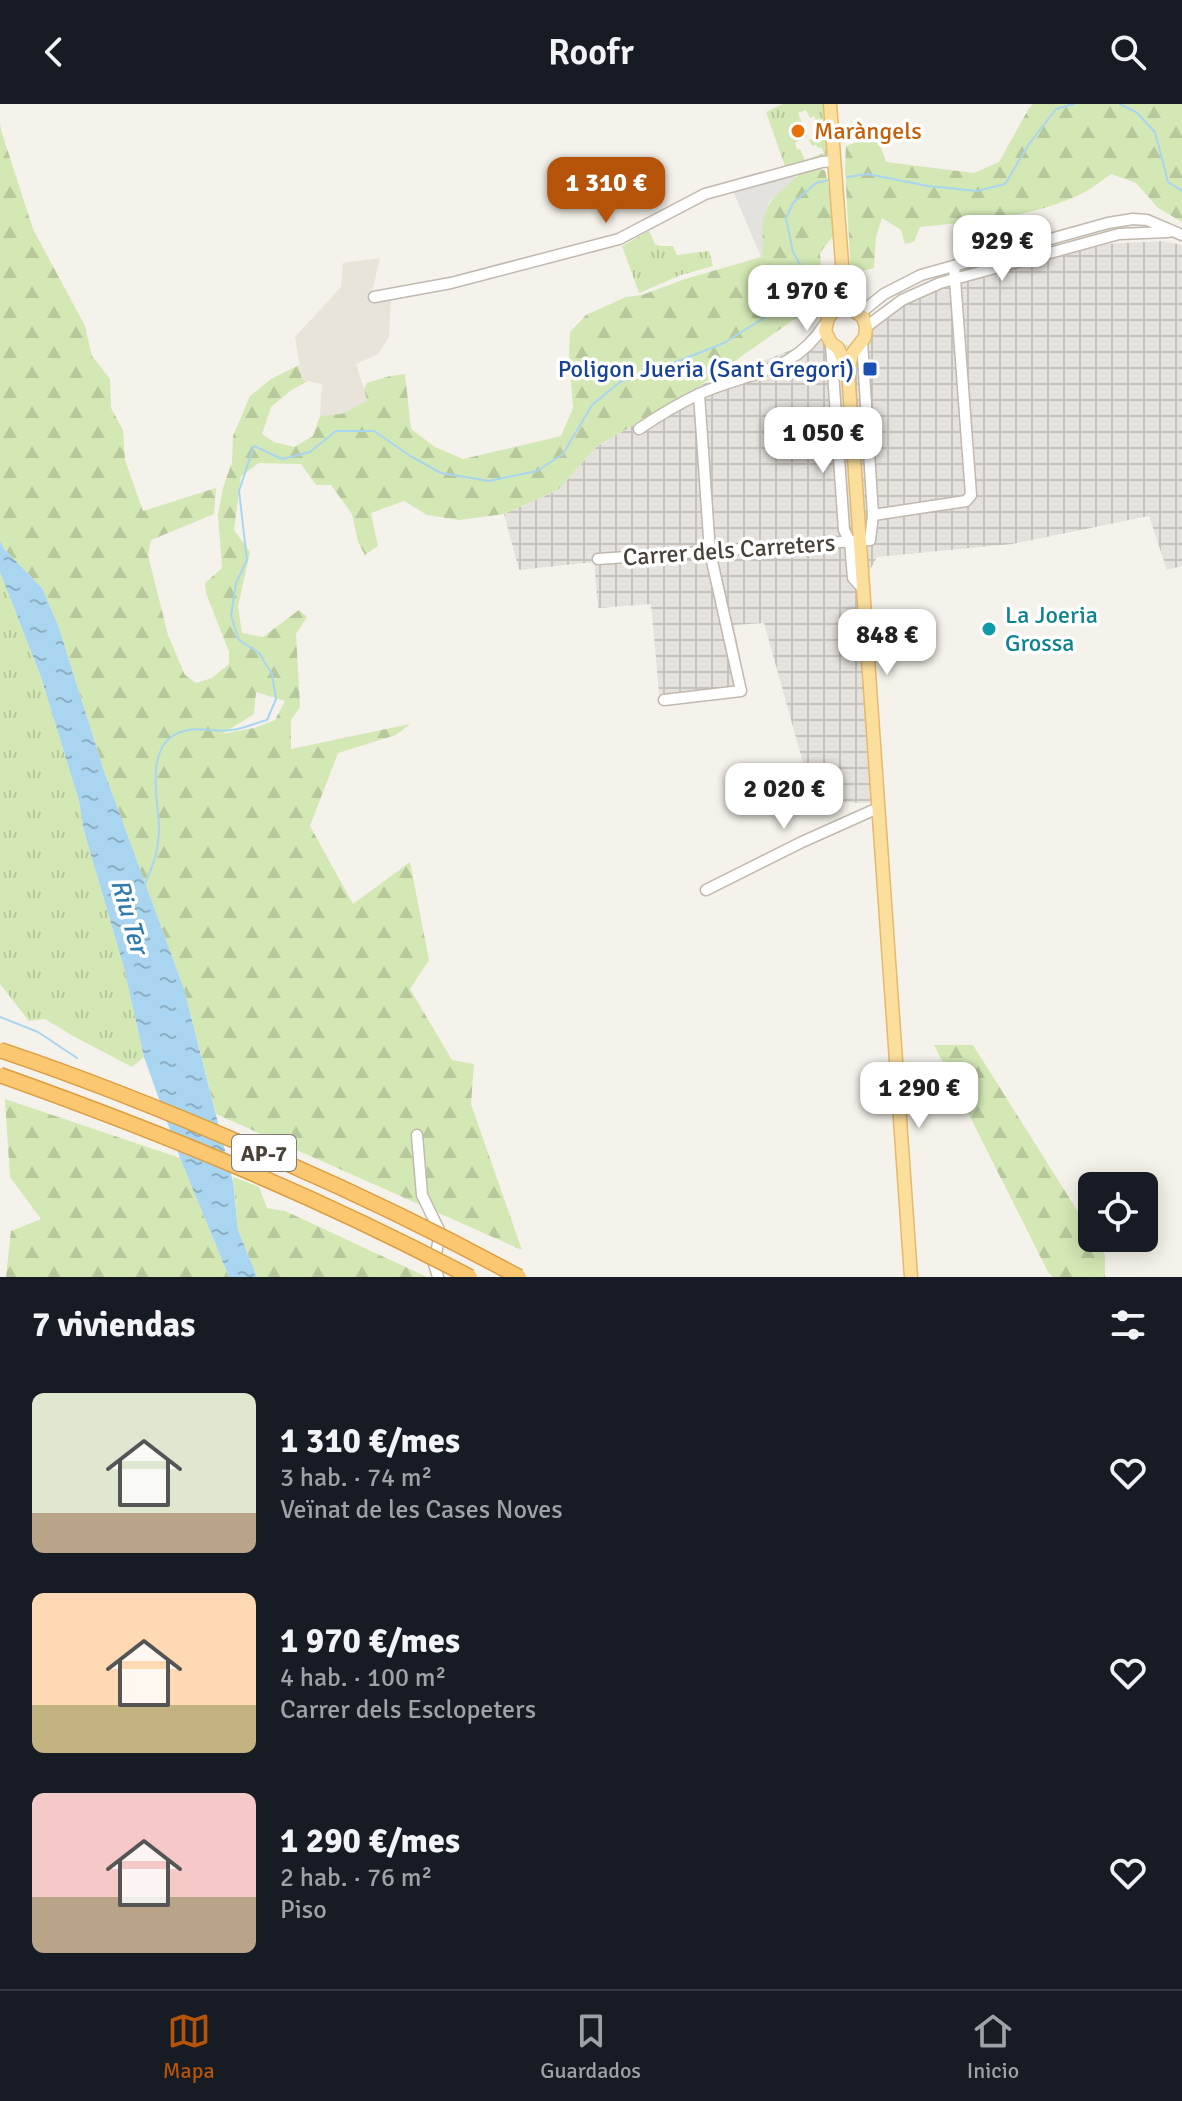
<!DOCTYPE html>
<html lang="es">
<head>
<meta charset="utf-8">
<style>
  body { margin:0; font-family:Signika,sans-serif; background:#20242c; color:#f1f3f6; height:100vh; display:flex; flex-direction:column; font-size:30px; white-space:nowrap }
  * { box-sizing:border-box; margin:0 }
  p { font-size:26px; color:#9ea1a6 }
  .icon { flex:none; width:44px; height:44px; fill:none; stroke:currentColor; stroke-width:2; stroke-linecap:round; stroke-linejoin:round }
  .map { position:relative; height:1173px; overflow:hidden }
  .details { display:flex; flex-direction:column; background:#171b24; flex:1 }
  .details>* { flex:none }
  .fabs { position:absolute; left:1078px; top:1068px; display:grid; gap:16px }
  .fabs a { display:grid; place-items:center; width:80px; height:80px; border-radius:12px; background:#171b24; box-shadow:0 4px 20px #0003; font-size:40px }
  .price { position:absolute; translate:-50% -68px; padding:0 18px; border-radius:16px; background:#fff; color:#222; font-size:26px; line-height:52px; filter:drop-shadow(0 2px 4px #0008) }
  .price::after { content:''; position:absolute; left:50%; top:48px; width:24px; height:18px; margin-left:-12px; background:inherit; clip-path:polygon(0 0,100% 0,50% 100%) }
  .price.selected { background:#b45309; color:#fff }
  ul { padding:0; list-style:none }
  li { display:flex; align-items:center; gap:24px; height:200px; padding:0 32px }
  li span { display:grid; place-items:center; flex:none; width:224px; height:160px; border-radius:12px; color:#555 }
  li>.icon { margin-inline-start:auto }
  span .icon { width:96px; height:96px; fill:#fffc; stroke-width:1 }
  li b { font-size:34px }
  h2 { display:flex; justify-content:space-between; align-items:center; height:96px; padding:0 32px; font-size:34px }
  header { display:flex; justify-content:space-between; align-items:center; height:104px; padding:0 32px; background:#171b24; font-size:36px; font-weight:600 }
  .dock { display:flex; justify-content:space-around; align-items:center; height:112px; border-top:2px solid #363941; background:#171b24; font-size:22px; color:#9ea1a6 }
  .dock a { display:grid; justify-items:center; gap:4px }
  .dock .selected { color:#b45309 }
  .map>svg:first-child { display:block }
  .residential { fill:#e9e4d9 }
  .industrial { fill:url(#industrial-grid) }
  .grass { fill:url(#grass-tufts); fill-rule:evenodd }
  .forest { fill:url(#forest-firs); fill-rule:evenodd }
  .parking { fill:#e4e2df }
  .water { fill:url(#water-ripples) }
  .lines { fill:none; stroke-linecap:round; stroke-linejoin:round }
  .stream { stroke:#aad5f0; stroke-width:2 }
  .minor-casing { stroke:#c1b9ae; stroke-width:13 }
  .major-casing { stroke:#e2bb6c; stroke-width:15 }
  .minor { stroke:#fff; stroke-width:10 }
  .major { stroke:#fcde9d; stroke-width:12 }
  .highway-bridge-casing { stroke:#db9d3f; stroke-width:17; stroke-linecap:butt }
  .highway-bridge { stroke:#fbc871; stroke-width:14 }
  .food-dot { fill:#e8710a; stroke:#fff; stroke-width:3 }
  .transit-dot { fill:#1a4fb4; stroke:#fff; stroke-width:3 }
  .culture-dot { fill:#0f9aa8; stroke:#fff; stroke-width:3 }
  .labels { text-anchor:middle; stroke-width:7; stroke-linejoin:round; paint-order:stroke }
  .shield { fill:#fff; stroke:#807b74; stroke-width:2 }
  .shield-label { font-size:22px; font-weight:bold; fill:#4a4239 }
  .food-label { font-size:24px; fill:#c56008; stroke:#fff; text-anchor:start }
  .transit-label { font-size:24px; fill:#164399; stroke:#fff; text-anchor:end }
  .street-label { font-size:24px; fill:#4a4239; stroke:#fff }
  .culture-label { font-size:24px; fill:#0d838f; stroke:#fff; text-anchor:start }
  .water-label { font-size:26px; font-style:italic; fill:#317cad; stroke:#fff }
</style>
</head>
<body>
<header><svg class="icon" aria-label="back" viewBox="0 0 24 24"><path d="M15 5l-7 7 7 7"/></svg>Roofr<svg class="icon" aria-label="search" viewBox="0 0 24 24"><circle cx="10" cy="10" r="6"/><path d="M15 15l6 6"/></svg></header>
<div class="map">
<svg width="1182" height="1173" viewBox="0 0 1182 1173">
  <defs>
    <pattern id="industrial-grid" width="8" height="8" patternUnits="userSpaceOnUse" patternTransform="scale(2)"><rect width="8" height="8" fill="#e5e1dc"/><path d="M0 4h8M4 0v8" fill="none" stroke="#c6c2be"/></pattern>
    <pattern id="grass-tufts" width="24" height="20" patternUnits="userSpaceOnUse" patternTransform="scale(2)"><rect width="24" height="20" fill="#d3e8b5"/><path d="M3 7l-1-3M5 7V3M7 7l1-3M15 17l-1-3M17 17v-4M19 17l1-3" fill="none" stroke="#b7c89c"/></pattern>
    <pattern id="forest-firs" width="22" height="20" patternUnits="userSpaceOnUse" patternTransform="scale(2)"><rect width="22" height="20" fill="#d3e8b5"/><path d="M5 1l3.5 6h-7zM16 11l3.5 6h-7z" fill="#b7c89c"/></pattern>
    <pattern id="water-ripples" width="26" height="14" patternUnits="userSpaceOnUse" patternTransform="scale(2)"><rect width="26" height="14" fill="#aad5f0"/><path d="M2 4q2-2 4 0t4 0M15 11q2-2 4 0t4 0" fill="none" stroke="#8caec3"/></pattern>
  </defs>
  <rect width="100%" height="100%" fill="#f5f2eb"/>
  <polygon class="residential" points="380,154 370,197 391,196 389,233 378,250 356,260 368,297 340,312 320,312 322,280 302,276 295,233 341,183 343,159"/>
  <polygon class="industrial" points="1163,137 1182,141 1182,462 1167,466 1149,412 1012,440 877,453 858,488 874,699 814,698 764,519 734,521 747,590 660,600 651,500 598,504 594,458 519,466 504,410 558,386 596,343 701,281 822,234 841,242 868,238 872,222 900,201 936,186 1107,140"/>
  <g class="grass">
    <path d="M 783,0 L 823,0 L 827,49 L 824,53 L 785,62 L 766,8 ZM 806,6 L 810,14 L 814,12 L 816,17 L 819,17 L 823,28 L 821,31 L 809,36 L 812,42 L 816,41 L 818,44 L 821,43 L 824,49 L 805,56 L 800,45 L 797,46 L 795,39 L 807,32 L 798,9 Z"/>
    <polygon points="649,127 655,140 661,142 673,142 677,151 709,147 713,162 681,171 639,189 622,142"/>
    <polygon points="0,468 41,573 79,697 84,727 124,864 144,953 132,963 73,932 45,915 29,917 0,880"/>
  </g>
  <g class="forest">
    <path d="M 1033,0 L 1182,0 L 1182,118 L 1158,104 L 1136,79 L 1111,70 C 1102,76 1094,83 1085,88 C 1034,114 975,117 920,123 L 914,138 L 905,140 L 901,126 L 882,114 L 876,133 L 874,164 L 851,170 L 845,64 L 846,42 L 871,33 L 880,41 L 886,58 L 974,69 L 999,58 L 1029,4 Z"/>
    <path d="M 0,17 L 1,26 L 33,125 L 85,222 L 92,252 L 110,275 L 111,304 L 123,326 L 125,356 L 143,407 L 216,384 L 214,410 L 151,436 L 148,451 L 168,531 L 185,571 L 196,579 L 212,574 L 229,560 L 229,548 L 206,489 L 205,479 L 222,464 L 218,411 L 223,384 L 232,358 L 233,332 L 250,292 L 271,275 L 299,261 L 302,276 L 308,277 L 290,287 L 271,303 L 262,330 L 274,338 L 294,343 L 313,332 L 320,312 L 342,310 L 367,297 L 364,285 L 367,279 L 390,272 L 405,270 L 411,325 L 435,343 L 463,355 L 561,332 L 573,304 L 569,251 L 570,228 L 586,211 L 626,193 L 642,191 L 685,175 L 761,153 C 764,141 761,131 762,120 C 766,92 792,76 813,61 L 825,67 L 829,84 L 833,132 L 820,149 L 823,190 L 810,204 L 701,281 L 596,343 L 558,386 L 504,410 L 459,416 L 427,411 L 404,397 L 371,409 L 378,442 L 365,451 L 358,438 L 352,410 L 331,381 L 316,381 L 301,360 L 259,359 L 241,372 L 234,426 L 250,448 L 238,503 L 242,529 L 263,533 L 299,506 L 307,513 L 296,530 L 300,603 L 291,616 L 291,645 L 410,620 L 396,631 L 338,649 L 310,722 L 353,800 L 410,758 L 429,856 L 410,885 L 452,956 L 474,960 L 471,1000 L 522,1146 L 216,1010 L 184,885 L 104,667 L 58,521 L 42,484 L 4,445 L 0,437 ZM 256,588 L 285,597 L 275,616 L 254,624 L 222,630 L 254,610 Z"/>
    <polygon points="934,941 973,941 1092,1130 1092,1134 1094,1134 1105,1151 1105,1173 1053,1173 1048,1168"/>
    <polygon points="5,995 180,1054 229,1173 6,1173 11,1127 41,1115 10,1073"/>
    <polygon points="233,1073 259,1083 267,1104 285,1107 427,1173 257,1173 238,1126"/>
  </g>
  <g class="parking">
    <polygon points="790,70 796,73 769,98 762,119 763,143 761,153 733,87"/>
    <polygon points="836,260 841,260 852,418 847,418"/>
  </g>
  <polygon class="water" points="0,437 4,445 42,484 58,521 104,667 184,885 233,1078 238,1126 257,1173 229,1173 180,1054 144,953 124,864 84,727 79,697 41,573 0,468"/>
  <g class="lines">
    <g class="stream">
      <polyline points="1120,0 1136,8 1155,28 1168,78 1182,87"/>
      <polyline points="847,73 868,70 928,82 977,87 1005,80 1029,40 1056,5 1074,0"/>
      <path d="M 144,781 C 154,761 159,745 159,722 C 158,698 147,650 171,633 C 191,619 210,629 231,626 C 243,625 255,619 267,616 L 276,595 L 272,570 L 259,549 L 239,536 L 231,512 L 236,479 L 247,456 L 239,387 L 254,342 L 282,355 L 310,348 L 336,327 L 374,327 L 412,353 L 441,369 L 489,377 L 537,367 L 563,350 L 592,301 L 620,278 L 663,263 L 724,239 L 767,212 L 789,191 L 804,167 L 793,148 L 786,114 L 793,99 L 816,79 L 829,76"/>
      <polyline points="0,913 38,928 77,954"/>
    </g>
    <g class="minor-casing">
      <g id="minor">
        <polyline points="374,193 451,179 619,135 705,90 822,58 834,57"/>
        <polyline points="859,210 884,190 921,171 1108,119 1133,115 1147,116 1182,131"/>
        <polyline points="866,223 902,196 940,179 1119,130 1168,128"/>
        <polyline points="831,240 844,426 850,438 853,474 863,485"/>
        <path d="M 639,325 C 658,312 678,300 699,290 C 747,268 794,270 825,220"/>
        <polyline points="873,411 966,397 971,391 954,162"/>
        <polyline points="598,455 870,436 873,411 862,237"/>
        <polyline points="664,596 741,587 710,448 699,290"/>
        <polyline points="706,786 802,738 878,704"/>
        <polyline points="417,1031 422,1091 439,1126 439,1134 434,1160 438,1173"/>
      </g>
    </g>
    <g class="major-casing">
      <g id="major">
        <polyline points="830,0 844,186 847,196 853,206 863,213 866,223 865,233 852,250 848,267 911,1173"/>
        <polyline points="844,187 839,200 828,214 825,227 831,239 838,244 848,267"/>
      </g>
    </g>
    <use href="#minor" class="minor"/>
    <use href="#major" class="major"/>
    <g class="highway-bridge-casing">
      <g id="highway-bridge">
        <path d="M 0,946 C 96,978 191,1017 284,1058 C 364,1093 442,1131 519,1173"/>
        <path d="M 0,971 C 163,1029 317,1092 470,1173"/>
      </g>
    </g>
    <use href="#highway-bridge" class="highway-bridge"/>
  </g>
  <circle class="food-dot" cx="798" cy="27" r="8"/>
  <rect class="transit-dot" x="862" y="257" width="16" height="16" rx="4"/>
  <circle class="culture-dot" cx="989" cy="525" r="8"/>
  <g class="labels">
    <rect class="shield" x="232" y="1031" width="64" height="36" rx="6"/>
    <g class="shield-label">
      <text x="264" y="1057">AP-7</text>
    </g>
    <g class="food-label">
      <text x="814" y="35">Maràngels</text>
    </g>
    <g class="transit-label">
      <text x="854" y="273">Poligon Jueria (Sant Gregori)</text>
    </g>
    <g class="street-label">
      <text transform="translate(729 446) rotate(-4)" y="8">Carrer dels Carreters</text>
    </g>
    <g class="culture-label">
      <text x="1005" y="519">La Joeria<tspan x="1005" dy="28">Grossa</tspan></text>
    </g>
    <g class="water-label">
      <text transform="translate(130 812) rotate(74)" y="9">Riu Ter</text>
    </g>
  </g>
</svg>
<div class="fabs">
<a><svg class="icon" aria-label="locate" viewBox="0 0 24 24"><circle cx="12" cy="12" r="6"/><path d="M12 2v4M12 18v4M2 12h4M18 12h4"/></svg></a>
</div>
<b class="price selected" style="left:606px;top:121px">1 310 €</b>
<b class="price" style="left:1002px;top:179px">929 €</b>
<b class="price" style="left:807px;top:229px">1 970 €</b>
<b class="price" style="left:823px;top:371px">1 050 €</b>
<b class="price" style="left:887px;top:573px">848 €</b>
<b class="price" style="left:784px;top:727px">2 020 €</b>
<b class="price" style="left:919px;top:1026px">1 290 €</b>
</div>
<section class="details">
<h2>7 viviendas<svg class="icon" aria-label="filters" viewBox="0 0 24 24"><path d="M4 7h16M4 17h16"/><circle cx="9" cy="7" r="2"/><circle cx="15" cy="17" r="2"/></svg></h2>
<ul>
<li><span style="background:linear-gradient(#dfe7d0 75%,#b9a48a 0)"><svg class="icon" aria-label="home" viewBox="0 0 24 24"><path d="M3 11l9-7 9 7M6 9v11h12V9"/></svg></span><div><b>1 310 €/mes</b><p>3 hab. · 74 m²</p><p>Veïnat de les Cases Noves</p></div><svg class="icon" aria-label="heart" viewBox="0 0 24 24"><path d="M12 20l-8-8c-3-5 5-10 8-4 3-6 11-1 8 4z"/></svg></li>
<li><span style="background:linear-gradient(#ffd9b3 70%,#c2b280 0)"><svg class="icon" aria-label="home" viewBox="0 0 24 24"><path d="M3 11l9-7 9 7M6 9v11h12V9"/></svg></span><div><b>1 970 €/mes</b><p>4 hab. · 100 m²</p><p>Carrer dels Esclopeters</p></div><svg class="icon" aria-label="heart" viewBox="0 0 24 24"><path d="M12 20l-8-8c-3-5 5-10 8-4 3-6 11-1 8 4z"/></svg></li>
<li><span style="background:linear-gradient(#f6c9c9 65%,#b9a48a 0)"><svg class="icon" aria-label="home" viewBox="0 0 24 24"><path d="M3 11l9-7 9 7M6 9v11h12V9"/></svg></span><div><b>1 290 €/mes</b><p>2 hab. · 76 m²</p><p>Piso</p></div><svg class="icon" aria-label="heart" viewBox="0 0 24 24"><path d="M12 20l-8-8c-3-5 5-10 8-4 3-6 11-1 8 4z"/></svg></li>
</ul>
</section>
<nav class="dock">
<a class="selected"><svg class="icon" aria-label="map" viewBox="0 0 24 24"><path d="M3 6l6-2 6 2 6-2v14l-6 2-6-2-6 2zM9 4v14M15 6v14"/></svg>Mapa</a>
<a><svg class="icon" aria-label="saved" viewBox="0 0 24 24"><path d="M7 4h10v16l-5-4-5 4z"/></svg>Guardados</a>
<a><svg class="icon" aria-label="home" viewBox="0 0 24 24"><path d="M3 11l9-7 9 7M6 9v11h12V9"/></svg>Inicio</a>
</nav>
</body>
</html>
